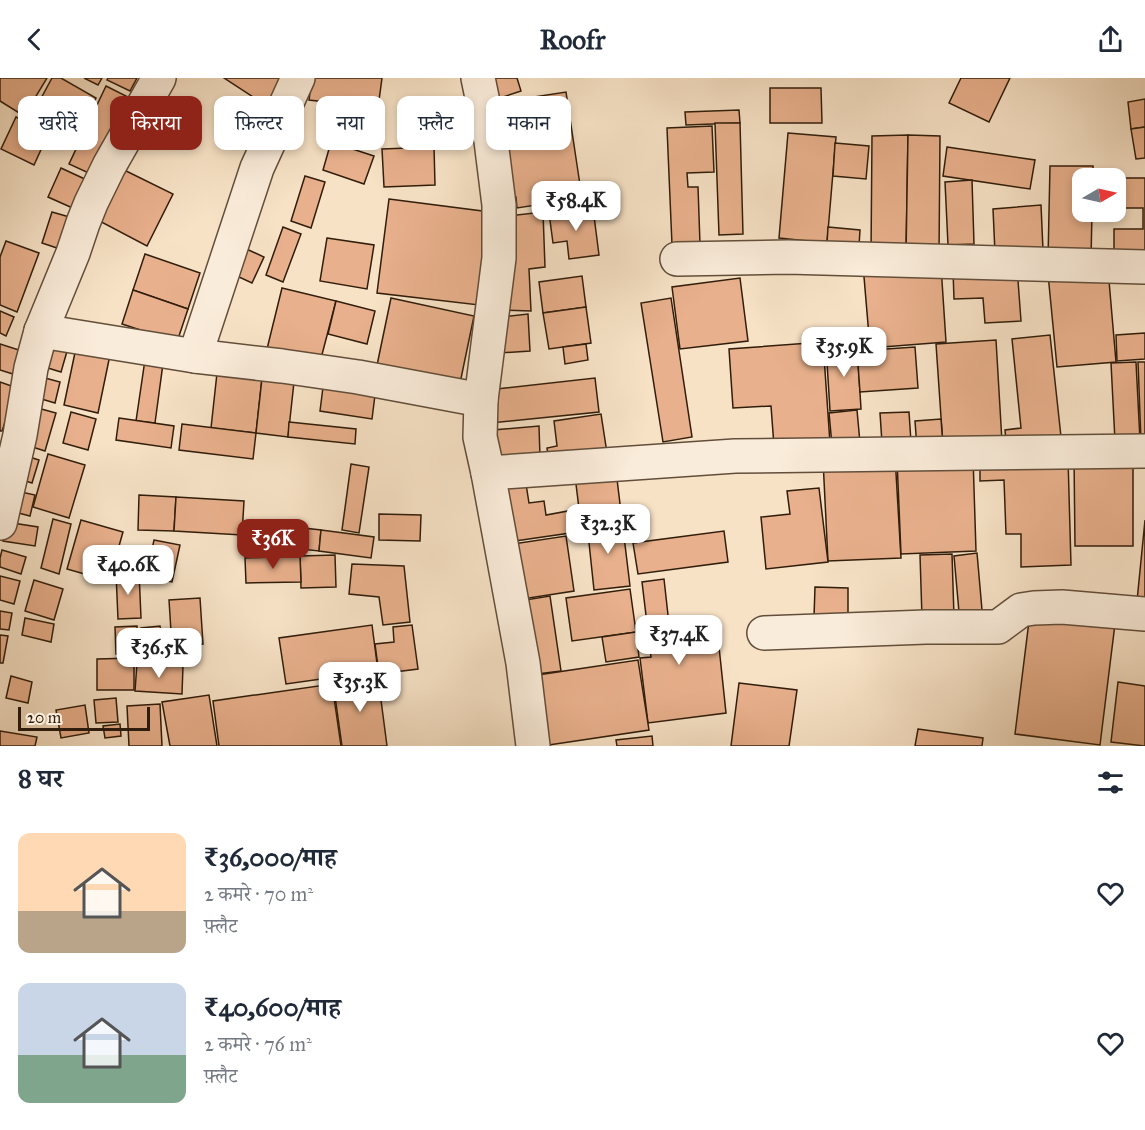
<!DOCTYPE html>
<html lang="hi">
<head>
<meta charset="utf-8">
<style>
  body { margin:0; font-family:"IM FELL Great Primer","Noto Serif Devanagari",serif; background:#f2f2f3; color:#1f2937; height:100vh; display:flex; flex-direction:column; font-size:22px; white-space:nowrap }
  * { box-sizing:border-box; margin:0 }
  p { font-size:20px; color:#747a83 }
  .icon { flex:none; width:33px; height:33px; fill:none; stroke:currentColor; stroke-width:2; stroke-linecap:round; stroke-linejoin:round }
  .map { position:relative; height:668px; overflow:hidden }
  .details { display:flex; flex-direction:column; background:#fff; flex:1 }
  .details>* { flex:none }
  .banner { position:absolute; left:18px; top:18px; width:600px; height:54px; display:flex; gap:12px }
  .needle { width:39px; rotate:81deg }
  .controls { position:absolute; left:1072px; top:90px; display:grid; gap:12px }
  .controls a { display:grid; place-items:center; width:54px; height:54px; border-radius:12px; background:#fff; box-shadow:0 3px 9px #0003; font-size:30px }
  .scale { position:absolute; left:18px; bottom:15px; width:132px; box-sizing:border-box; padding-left:6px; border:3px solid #301d0b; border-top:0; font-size:16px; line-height:21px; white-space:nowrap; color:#301d0b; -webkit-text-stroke:4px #faecda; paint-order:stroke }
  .price { position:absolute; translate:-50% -51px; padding:0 14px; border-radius:12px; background:#fff; color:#222; font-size:20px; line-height:39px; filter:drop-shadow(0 2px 3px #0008) }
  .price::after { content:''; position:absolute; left:50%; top:36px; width:18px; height:14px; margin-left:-9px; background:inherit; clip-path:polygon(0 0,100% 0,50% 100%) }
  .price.on { background:#8f2418; color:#fff }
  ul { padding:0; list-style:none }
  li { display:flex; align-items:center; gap:18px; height:150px; padding:0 18px }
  li span { display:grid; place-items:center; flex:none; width:168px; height:120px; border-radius:12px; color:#555 }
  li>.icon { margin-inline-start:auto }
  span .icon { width:72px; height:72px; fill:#fffc; stroke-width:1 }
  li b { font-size:26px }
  h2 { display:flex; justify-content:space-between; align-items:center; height:72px; padding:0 18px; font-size:26px }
  .tag { padding:0 21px; border-radius:12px; background:#fff; box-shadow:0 3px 9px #0003; font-size:21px; line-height:54px }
  .tag.on { background:#8f2418; color:#fff }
  header { display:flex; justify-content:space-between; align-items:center; height:78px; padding:0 18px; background:#fff; font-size:27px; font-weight:800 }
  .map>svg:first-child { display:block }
  .building { fill:#e8b08c; stroke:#301d0b; stroke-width:1.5 }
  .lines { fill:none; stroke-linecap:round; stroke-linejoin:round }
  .minor-casing { stroke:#624e3a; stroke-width:36 }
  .minor { stroke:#faecda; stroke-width:33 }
</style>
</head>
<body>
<header><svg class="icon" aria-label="back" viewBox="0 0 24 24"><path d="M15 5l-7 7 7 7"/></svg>Roofr<svg class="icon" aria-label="share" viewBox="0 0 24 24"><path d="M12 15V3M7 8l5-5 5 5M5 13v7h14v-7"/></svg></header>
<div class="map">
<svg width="1145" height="668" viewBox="0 0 1145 668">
  <rect width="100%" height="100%" fill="#f7e2c6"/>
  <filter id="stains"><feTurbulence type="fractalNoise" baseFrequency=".00333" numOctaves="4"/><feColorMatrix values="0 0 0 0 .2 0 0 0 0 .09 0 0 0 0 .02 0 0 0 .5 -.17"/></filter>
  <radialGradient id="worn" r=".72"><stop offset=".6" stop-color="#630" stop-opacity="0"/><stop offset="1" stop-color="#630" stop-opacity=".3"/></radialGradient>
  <g class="building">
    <polygon points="0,0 47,0 24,38 0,23"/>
    <polygon points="52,0 61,0 96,20 73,62 31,39"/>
    <polygon points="84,0 102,0 98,7"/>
    <polygon points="108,0 137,0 130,13 107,2"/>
    <polygon points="224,0 289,0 270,30"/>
    <polygon points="312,0 382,0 378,30 309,22"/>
    <polygon points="490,0 517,0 521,13 497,21"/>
    <polygon points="961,0 1010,0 989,44 949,25"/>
    <polygon points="106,8 130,20 93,97 69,86"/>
    <polygon points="770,10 821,10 822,45 770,45"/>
    <polygon points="566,14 582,120 517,130 516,119 503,121 489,26"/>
    <polygon points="1145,21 1145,49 1131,51 1128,24"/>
    <polygon points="739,32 740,45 686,47 685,34"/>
    <polygon points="352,36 379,43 374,68 346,61"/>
    <polygon points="16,39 49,54 34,87 1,71"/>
    <polygon points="715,45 740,45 743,156 719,157"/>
    <polygon points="712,48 714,94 687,95 688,109 698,109 700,166 672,167 667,50"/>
    <polygon points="1145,49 1145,80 1136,81 1131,51"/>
    <polygon points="788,55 836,59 827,165 779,160"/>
    <polygon points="908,57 906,176 871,176 872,58"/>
    <polygon points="908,57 940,58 939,177 906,176"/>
    <polygon points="331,64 374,78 364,106 323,92"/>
    <polygon points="835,65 869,68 866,101 833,98"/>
    <polygon points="434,69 435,107 384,109 382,71"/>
    <polygon points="947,69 1035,82 1030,111 943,98"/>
    <polygon points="114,87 173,116 147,168 88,137"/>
    <polygon points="1050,88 1093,88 1093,100 1083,100 1083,134 1092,134 1091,182 1048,181"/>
    <polygon points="61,90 89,103 77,132 48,119"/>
    <polygon points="305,98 325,104 311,150 291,143"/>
    <polygon points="1117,100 1145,100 1145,181 1114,181 1114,151 1143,151 1143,130 1118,130"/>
    <polygon points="972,102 974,166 948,167 945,104"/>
    <polygon points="389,121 490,134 479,227 377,215"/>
    <polygon points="1041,127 1043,172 995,175 993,131"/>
    <polygon points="593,130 599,177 569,181 567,163 553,165 549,135"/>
    <polygon points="52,134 73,140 63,172 42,165"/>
    <polygon points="543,134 545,189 529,191 531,233 504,232 508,138"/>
    <polygon points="283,149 301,156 283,204 266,197"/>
    <polygon points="828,149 860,152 859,168 827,165"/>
    <polygon points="327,160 374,167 367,211 320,203"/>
    <polygon points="6,163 39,175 17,234 0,227 0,179"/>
    <polygon points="240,168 264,179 252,205 228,194"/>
    <polygon points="145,176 200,195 188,231 133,212"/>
    <polygon points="863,187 941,188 946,264 870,270"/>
    <polygon points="1017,189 1021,243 985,245 983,220 954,221 953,193"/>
    <polygon points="1108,191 1116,284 1057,289 1048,196"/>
    <polygon points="582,198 586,229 543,235 539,204"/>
    <polygon points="740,200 748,263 680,271 672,209"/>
    <polygon points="282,210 336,223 319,288 266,275"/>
    <polygon points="133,212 188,231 177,264 122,246"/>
    <polygon points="391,220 474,238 459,310 376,292"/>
    <polygon points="671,220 692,359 663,364 641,225"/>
    <polygon points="336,223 375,233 367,266 328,256"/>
    <polygon points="586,229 591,265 549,271 543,235"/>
    <polygon points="0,233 14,239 6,258 0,255"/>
    <polygon points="528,236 530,273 499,275 500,239"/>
    <polygon points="1145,255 1145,281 1117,283 1116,257"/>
    <polygon points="47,256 70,263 61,294 38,287"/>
    <polygon points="1050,257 1062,368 1007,373 1005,352 1021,350 1012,261"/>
    <polygon points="996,262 1002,364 943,368 936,266"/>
    <polygon points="823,264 830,365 774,368 771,328 733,330 729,271"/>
    <polygon points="77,265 111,272 98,335 64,327"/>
    <polygon points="0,266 22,273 16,297 0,292"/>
    <polygon points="586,266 588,282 565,286 563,269"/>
    <polygon points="857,266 861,331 830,333 826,268"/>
    <polygon points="915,269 918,310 860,314 857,273"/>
    <polygon points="146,275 164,278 155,345 136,343"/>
    <polygon points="1136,284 1140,362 1115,363 1111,285"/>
    <polygon points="1138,284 1145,284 1145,364 1141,364"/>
    <polygon points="218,286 263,291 256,355 211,350"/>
    <polygon points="263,291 295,295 288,359 256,355"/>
    <polygon points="34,297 60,304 55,325 28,317"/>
    <polygon points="595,300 599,334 491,345 487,312"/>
    <polygon points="324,301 376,309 372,341 320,333"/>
    <polygon points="0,304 17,310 2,353 0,353"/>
    <polygon points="34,329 56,335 45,373 23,366"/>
    <polygon points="857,332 860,365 832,367 829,335"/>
    <polygon points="71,334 96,341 88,372 63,365"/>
    <polygon points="909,334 911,364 882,365 880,335"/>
    <polygon points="601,336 607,375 549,383 547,370 557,368 554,343"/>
    <polygon points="119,340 174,348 171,370 116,362"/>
    <polygon points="941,341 943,368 917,370 915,343"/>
    <polygon points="289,344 356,351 355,366 288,359"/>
    <polygon points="182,346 256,355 253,381 179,372"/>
    <polygon points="539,348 540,379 496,385 493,352"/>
    <polygon points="48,376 85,387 69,440 33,429"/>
    <polygon points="23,377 39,382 32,405 16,400"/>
    <polygon points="895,378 901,480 828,483 823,382"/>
    <polygon points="973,379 976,473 901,476 897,382"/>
    <polygon points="1074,379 1133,379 1133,468 1075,468"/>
    <polygon points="1068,380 1071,487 1021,489 1021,456 1006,456 1004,402 980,403 980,381"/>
    <polygon points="351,386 369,389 359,455 342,452"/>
    <polygon points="616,393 622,442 581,447 575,398"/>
    <polygon points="526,406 529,425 544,423 546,437 568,433 570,455 508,464 500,410"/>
    <polygon points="819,410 828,484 766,491 761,439 790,436 787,413"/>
    <polygon points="12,412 35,417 30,438 7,432"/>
    <polygon points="139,417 176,419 174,453 138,452"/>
    <polygon points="176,419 244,423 242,457 174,453"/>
    <polygon points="379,436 421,437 420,463 379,462"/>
    <polygon points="53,441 71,446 59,496 41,490"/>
    <polygon points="81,442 123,454 109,503 67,491"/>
    <polygon points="622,442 630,508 594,512 587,446"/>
    <polygon points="1145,442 1145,524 1137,523"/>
    <polygon points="6,444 38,449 35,468 3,463"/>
    <polygon points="258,445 321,452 319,473 256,466"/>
    <polygon points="321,452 374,459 371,480 319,473"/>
    <polygon points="724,453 728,484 638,496 633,465"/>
    <polygon points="566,458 574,513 516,522 507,467"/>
    <polygon points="154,462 180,467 172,504 146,499"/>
    <polygon points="2,472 26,479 21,496 0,489 0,480"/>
    <polygon points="977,475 982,532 959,534 954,478"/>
    <polygon points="952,476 954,539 922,540 920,477"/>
    <polygon points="335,477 336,509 301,510 300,478"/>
    <polygon points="300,478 301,504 246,505 245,480"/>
    <polygon points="352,486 404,488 410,544 383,547 379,519 349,516"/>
    <polygon points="139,494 141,540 118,541 116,495"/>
    <polygon points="0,498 20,503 14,526 0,522"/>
    <polygon points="664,501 670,555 717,550 726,635 648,645 640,580 651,579 642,504"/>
    <polygon points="34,502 63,511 54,542 25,533"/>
    <polygon points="815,509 848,510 848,540 814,539"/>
    <polygon points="630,511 636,554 572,563 566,520"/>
    <polygon points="550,518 561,593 529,597 519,523"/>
    <polygon points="200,520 203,566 172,569 169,522"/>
    <polygon points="0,533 12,535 9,552 0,551"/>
    <polygon points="1030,535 1115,546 1100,667 1015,656"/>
    <polygon points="25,540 54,546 51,564 22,557"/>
    <polygon points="372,547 378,593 286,606 279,560"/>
    <polygon points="412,547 418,591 379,596 375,566 394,564 393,549"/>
    <polygon points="137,548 137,575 116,576 115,549"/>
    <polygon points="160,548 164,573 143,576 141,550"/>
    <polygon points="636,554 639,579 606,584 602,559"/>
    <polygon points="0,557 8,558 3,585 0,585"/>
    <polygon points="134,580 134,612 97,612 97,581"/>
    <polygon points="638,582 649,652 542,668 531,598"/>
    <polygon points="137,585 183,588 182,616 135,613"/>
    <polygon points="11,598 32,604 28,625 6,620"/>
    <polygon points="378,599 387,668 342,668 333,604"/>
    <polygon points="1118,604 1145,608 1145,668 1111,664"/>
    <polygon points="739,605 797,612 789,668 731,668"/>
    <polygon points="332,606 341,668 219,668 213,623"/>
    <polygon points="209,617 217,668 170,668 162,624"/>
    <polygon points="116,620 118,644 96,645 94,622"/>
    <polygon points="160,626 162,668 129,668 127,628"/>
    <polygon points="85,627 89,655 61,660 56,632"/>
    <polygon points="120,646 121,658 105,660 103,648"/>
    <polygon points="918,651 983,660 982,668 915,668"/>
    <polygon points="0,653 37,659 35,668 0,668"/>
    <polygon points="652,658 653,668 617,668 616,662"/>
  </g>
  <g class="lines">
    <g class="minor-casing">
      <g id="minor">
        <polyline points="478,0 491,63 499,127 499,180 481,322 480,359 488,395"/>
        <polyline points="677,181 788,179 1145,189"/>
        <polyline points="41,253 195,278 282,288 358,299 481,322"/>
        <polyline points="195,278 257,90 298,0"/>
        <polyline points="0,445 20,357 31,290 41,253 73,175 83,145 91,125 109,88 159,0"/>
        <polyline points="764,555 926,549 998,549 1021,532 1034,530 1062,529 1145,536"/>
        <polyline points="533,668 523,585 488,395 735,378 1145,373"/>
      </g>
    </g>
    <use href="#minor" class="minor"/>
  </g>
  <rect width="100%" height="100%" filter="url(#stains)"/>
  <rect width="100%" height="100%" fill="url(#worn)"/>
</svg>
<div class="controls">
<a><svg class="needle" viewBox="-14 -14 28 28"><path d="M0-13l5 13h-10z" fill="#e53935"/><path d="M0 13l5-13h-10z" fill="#747a83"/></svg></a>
</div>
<div class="scale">20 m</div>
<b class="price" style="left:576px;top:154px">₹58.4K</b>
<b class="price" style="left:844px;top:300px">₹35.9K</b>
<b class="price" style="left:608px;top:477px">₹32.3K</b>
<b class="price on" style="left:273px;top:492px">₹36K</b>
<b class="price" style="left:128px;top:518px">₹40.6K</b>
<b class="price" style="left:679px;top:588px">₹37.4K</b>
<b class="price" style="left:159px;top:601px">₹36.5K</b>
<b class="price" style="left:360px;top:635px">₹35.3K</b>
<div class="banner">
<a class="tag">खरीदें</a>
<a class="tag on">किराया</a>
<a class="tag">फ़िल्टर</a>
<a class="tag">नया</a>
<a class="tag">फ़्लैट</a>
<a class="tag">मकान</a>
</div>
</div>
<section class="details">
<h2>8 घर<svg class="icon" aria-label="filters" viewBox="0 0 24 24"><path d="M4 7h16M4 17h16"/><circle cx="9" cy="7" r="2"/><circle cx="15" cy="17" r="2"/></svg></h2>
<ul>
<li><span style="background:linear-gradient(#ffd9b3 65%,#b9a48a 0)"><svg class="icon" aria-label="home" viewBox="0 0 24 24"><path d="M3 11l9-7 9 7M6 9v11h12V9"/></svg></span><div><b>₹36,000/माह</b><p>2 कमरे · 70 m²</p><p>फ़्लैट</p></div><svg class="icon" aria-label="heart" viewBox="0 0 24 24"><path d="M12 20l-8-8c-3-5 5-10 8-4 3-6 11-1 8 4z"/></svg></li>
<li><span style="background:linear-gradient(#c9d6e8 60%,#7fa58c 0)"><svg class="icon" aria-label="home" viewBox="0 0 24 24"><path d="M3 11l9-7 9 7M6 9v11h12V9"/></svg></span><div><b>₹40,600/माह</b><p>2 कमरे · 76 m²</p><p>फ़्लैट</p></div><svg class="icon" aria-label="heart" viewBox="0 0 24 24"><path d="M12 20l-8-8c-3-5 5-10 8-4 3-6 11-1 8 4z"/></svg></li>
</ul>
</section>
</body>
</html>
